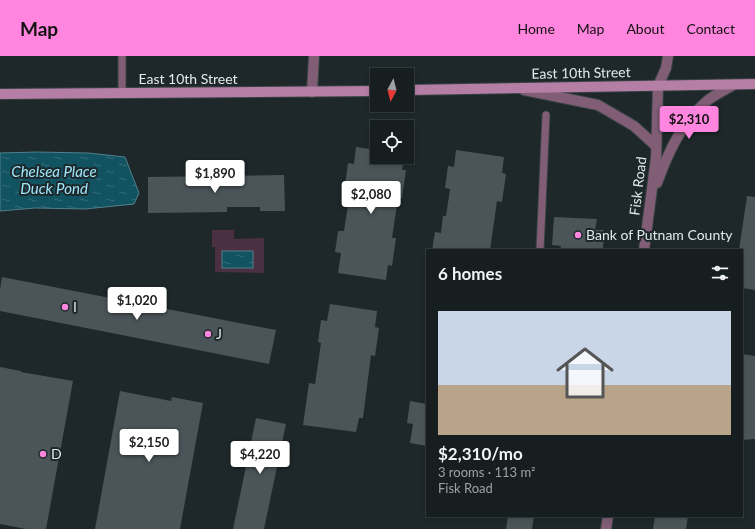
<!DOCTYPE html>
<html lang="en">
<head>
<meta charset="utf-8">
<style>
  body { margin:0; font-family:Lato,sans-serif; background:#1f2729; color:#f1f3f6; height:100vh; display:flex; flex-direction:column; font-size:15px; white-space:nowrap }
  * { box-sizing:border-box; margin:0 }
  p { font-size:13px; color:#9ea2a5 }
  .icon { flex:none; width:22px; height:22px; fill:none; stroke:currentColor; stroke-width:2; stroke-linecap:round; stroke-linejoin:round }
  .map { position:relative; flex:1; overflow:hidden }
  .panel { position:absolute; left:426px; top:193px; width:317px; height:268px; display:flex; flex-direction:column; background:#161e20; border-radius:0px; box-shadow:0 2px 6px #0003,0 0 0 1px #353c3e }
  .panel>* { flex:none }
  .needle { width:26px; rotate:187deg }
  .tools { position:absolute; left:370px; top:12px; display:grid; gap:8px }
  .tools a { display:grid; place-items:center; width:44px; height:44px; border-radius:0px; background:#161e20; box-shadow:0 2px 6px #0003,0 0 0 1px #353c3e; font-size:20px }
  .price { position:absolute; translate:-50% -34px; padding:0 9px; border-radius:4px; background:#fff; color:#222; font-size:13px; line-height:26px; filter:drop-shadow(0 1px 2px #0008) }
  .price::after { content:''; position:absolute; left:50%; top:24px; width:12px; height:9px; margin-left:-6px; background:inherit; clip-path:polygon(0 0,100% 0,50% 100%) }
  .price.on { background:#ff85de; color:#111 }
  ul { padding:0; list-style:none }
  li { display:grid; align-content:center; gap:8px; height:212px; padding:0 12px }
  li+li { border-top:1px solid #353c3e }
  li span { display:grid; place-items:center; height:124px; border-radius:0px; color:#555 }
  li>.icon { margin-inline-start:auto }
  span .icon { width:72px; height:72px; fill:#fffc; stroke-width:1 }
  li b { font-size:17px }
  h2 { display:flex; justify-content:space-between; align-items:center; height:48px; padding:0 12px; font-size:17px }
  header { display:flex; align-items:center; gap:24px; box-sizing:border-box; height:56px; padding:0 20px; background:#ff85de; color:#111 }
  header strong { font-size:19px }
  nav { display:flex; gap:22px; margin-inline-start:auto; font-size:14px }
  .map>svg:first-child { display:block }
  .green { fill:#4b3043 }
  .water { fill:url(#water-ripples); stroke:#50808b }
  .building { fill:#4b5559 }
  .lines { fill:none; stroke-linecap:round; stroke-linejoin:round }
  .lane-casing { stroke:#394345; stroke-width:9 }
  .street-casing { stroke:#394345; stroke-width:12 }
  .secondary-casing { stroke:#394345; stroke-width:12 }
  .lane { stroke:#815e76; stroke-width:7 }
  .street { stroke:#815e76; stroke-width:10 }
  .secondary { stroke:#b57ea5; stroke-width:10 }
  .poi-dot { fill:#ff85de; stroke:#1e282a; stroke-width:1.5 }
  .labels { text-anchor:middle; stroke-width:4; stroke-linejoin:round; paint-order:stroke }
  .street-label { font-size:14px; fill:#e2e8ea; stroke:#1e282a }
  .poi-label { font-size:14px; fill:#e2e8ea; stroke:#1e282a; text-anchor:start }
  .water-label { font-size:15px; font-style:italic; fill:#9ee7fc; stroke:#1e282a }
</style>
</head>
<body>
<header>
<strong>Map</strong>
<nav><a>Home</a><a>Map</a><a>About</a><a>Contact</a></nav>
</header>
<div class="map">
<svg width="755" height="473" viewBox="0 0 755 473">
  <defs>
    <pattern id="water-ripples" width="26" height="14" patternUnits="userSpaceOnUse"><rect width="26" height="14" fill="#125362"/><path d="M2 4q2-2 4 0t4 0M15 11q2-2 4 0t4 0" fill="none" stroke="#346c79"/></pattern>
  </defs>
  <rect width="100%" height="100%" fill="#1e282a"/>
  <polygon class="green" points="212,174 234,174 234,183 264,182 264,217 215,216 215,191 212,191"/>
  <g class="water">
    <polygon points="37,96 88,97 125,101 139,137 134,148 85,153 35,152 0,155 0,97"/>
    <rect x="222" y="195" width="31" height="17"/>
  </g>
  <g class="building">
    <polygon points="356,91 377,94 377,101 404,101 402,114 406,114 402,142 398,142 392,182 396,182 392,210 388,209 386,224 338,217 341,197 335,196 338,175 344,175 351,130 345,129 348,107 354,108"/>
    <polygon points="456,94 504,101 502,117 506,118 502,146 497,145 490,194 432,194 435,176 441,177 443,160 446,160 450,133 445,132 448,110 454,111"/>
    <polygon points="284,119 285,155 260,155 260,151 227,151 227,156 148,157 148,121"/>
    <polygon points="747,140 755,141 755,234 742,232 742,194 739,194"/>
    <polygon points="554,161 597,163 595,174 604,174 603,194 560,194 561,190 552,189"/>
    <polygon points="2,221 276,274 269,308 0,255 0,234"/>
    <polygon points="330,248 377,255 375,271 379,272 375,300 371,299 363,362 359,362 356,376 303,369 309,327 315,328 321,287 318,286 321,264 327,265"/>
    <polygon points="742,298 755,300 755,383 742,384"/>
    <polygon points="0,311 21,315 21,316 73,325 46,473 26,473 0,468"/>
    <polygon points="120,335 171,345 172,341 203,347 180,473 95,473"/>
    <polygon points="410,345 427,348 427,390 410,387 413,368 407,367"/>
    <polygon points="256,362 286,368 264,473 233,473"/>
    <polygon points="508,460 534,460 532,473 506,473"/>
    <polygon points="655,460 688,460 686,473 653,473"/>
  </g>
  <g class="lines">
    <g class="lane-casing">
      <g id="lane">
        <polyline points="122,37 122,0"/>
        <polyline points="540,194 546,59"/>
      </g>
    </g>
    <g class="street-casing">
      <g id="street">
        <polyline points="524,34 598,49 634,70 656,90"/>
        <polyline points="312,36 314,0"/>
        <path d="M 657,127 C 668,97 681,67 707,45 C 714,39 725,34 733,29"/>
        <polyline points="644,194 656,102 658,30 666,12 668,0"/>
        <polyline points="606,473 608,460"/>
      </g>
    </g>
    <g class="secondary-casing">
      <g id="secondary">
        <polyline points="407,34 755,28"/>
        <polyline points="0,38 377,35"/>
      </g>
    </g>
    <use href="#lane" class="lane"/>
    <use href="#street" class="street"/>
    <use href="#secondary" class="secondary"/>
  </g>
  <g class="poi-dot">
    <circle cx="578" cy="179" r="4"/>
    <circle cx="65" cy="251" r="4"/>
    <circle cx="208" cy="278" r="4"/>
    <circle cx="43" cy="398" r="4"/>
  </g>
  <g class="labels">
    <g class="street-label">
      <text transform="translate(581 17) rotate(-1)" y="5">East 10th Street</text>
      <text x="188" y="28">East 10th Street</text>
      <text transform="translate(638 130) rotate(-83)" y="5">Fisk Road</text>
    </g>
    <g class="poi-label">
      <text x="586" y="184">Bank of Putnam County</text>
      <text x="73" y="256">I</text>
      <text x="216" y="283">J</text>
      <text x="51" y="403">D</text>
    </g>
    <g class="water-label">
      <text x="54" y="121">Chelsea Place<tspan x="54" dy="17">Duck Pond</tspan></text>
    </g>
  </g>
</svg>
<div class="tools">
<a><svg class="needle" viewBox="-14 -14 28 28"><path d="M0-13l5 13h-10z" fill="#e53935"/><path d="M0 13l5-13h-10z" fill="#9ea2a5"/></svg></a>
<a><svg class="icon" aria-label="locate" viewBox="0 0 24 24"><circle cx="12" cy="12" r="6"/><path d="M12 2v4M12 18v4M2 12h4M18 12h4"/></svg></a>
</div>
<b class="price on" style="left:689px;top:84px">$2,310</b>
<b class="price" style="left:215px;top:138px">$1,890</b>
<b class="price" style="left:371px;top:159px">$2,080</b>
<b class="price" style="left:137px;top:265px">$1,020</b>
<b class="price" style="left:149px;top:407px">$2,150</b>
<b class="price" style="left:260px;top:419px">$4,220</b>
<section class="panel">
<h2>6 homes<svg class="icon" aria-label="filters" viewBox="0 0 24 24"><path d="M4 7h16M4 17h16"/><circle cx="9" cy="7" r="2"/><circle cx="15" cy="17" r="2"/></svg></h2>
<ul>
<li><span style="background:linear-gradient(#c9d6e8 60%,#b9a48a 0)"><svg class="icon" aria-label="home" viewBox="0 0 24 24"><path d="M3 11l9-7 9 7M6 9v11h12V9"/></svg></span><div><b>$2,310/mo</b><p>3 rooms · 113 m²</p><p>Fisk Road</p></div></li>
</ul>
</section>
</div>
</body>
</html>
